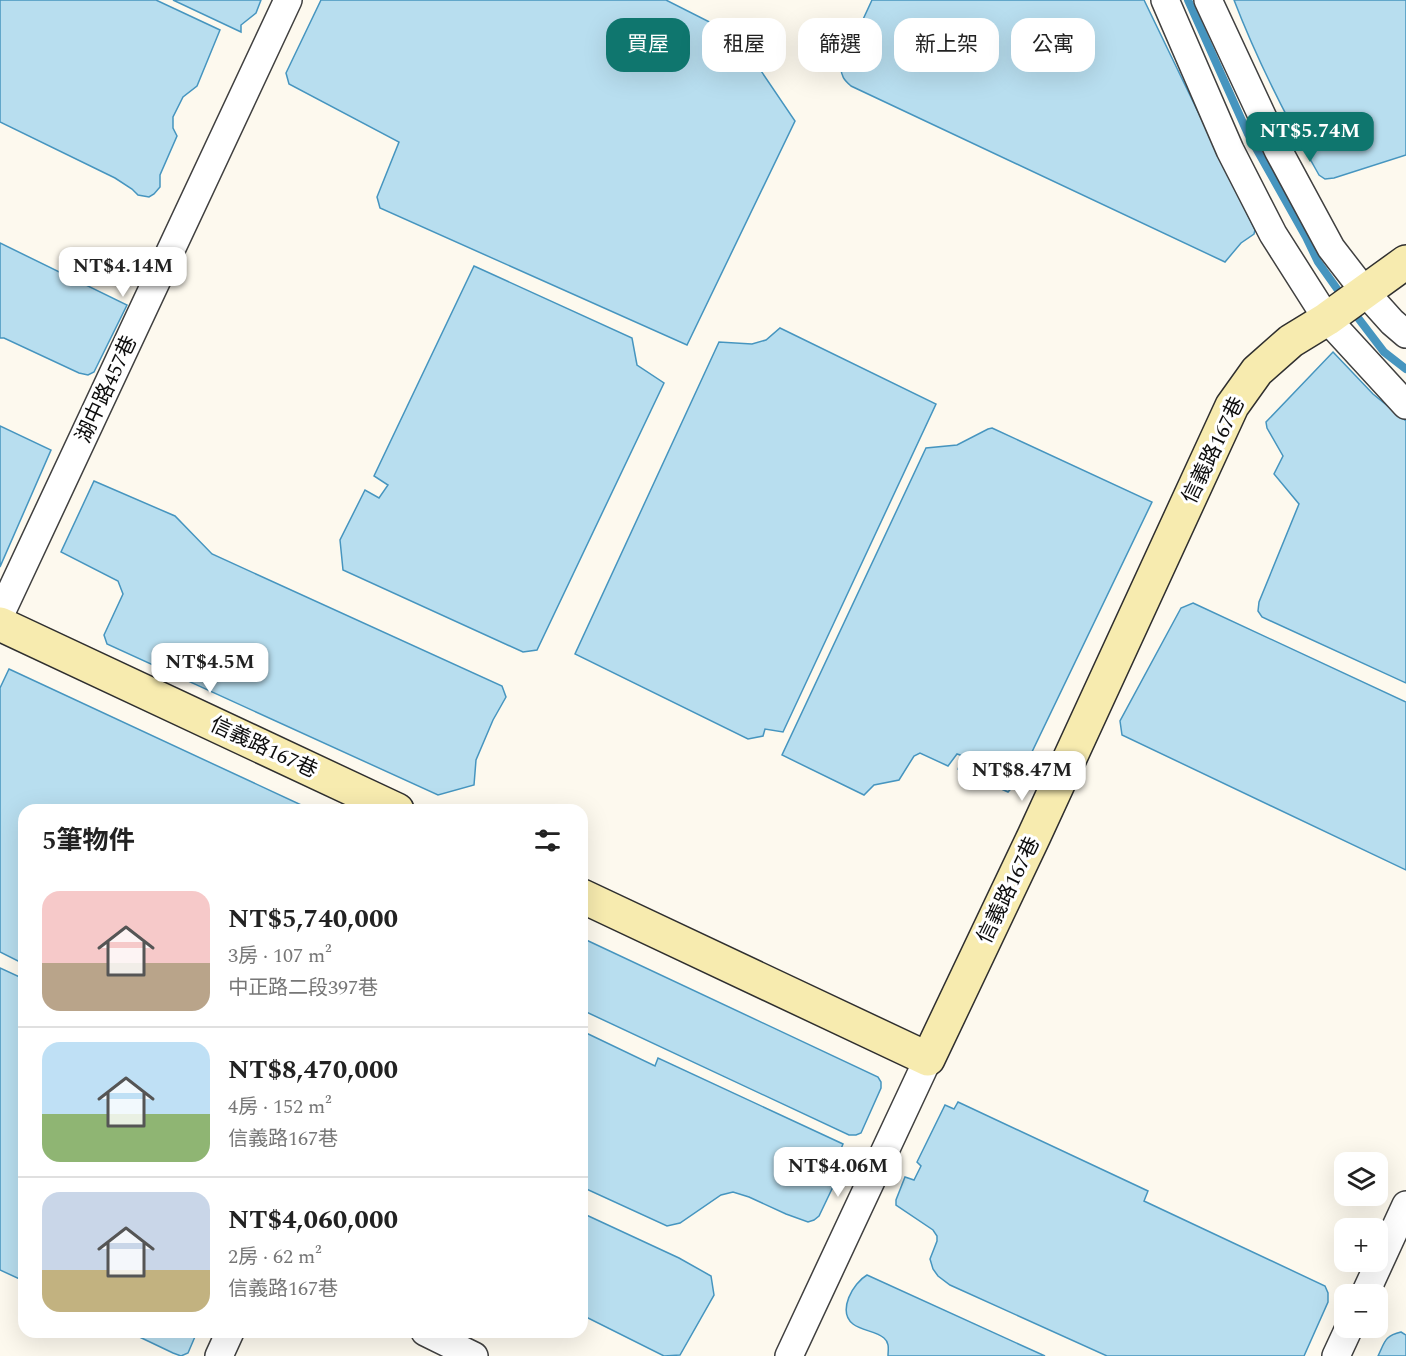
<!DOCTYPE html>
<html lang="zh-TW">
<head>
<meta charset="utf-8">
<style>
  body { margin:0; font-family:Spectral,"Noto Sans TC",serif; background:#f6f6f6; color:#222; height:100vh; display:flex; flex-direction:column; font-size:22px; white-space:nowrap }
  * { box-sizing:border-box; margin:0 }
  p { font-size:20px; color:#767676 }
  .icon { flex:none; width:33px; height:33px; fill:none; stroke:currentColor; stroke-width:2; stroke-linecap:round; stroke-linejoin:round }
  .map { position:relative; flex:1; overflow:hidden }
  .details { position:absolute; left:18px; top:804px; width:570px; height:534px; display:flex; flex-direction:column; background:#fff; border-radius:18px; box-shadow:0 6px 24px #0002 }
  .details>* { flex:none }
  .banner { position:absolute; left:606px; top:18px; width:570px; height:54px; display:flex; gap:12px }
  .fabs { position:absolute; left:1334px; top:1152px; display:grid; gap:12px }
  .fabs a { display:grid; place-items:center; width:54px; height:54px; border-radius:12px; background:#fff; box-shadow:0 6px 24px #0002; font-size:30px }
  .price { position:absolute; translate:-50% -51px; padding:0 14px; border-radius:12px; background:#fff; color:#222; font-size:20px; line-height:39px; filter:drop-shadow(0 2px 3px #0008) }
  .price::after { content:''; position:absolute; left:50%; top:36px; width:18px; height:14px; margin-left:-9px; background:inherit; clip-path:polygon(0 0,100% 0,50% 100%) }
  .price.active { background:#0f766e; color:#fff }
  ul { padding:0; list-style:none }
  li { display:flex; align-items:center; gap:18px; height:150px; padding:0 24px }
  li+li { border-top:2px solid #e0e0e0 }
  li span { display:grid; place-items:center; flex:none; width:168px; height:120px; border-radius:18px; color:#555 }
  li>.icon { margin-inline-start:auto }
  span .icon { width:72px; height:72px; fill:#fffc; stroke-width:1 }
  li b { font-size:26px }
  h2 { display:flex; justify-content:space-between; align-items:center; height:72px; padding:0 24px; font-size:26px }
  .chip { padding:0 21px; border-radius:18px; background:#fff; box-shadow:0 6px 24px #0002; font-size:21px; line-height:54px }
  .chip.active { background:#0f766e; color:#fff }
  .map>svg:first-child { display:block }
  .water { fill:#b8deef; stroke:#4695bf; stroke-width:1.5 }
  .lines { fill:none; stroke-linecap:round; stroke-linejoin:round }
  .stream { stroke:#4695bf; stroke-width:8 }
  .street-casing { stroke:#404040; stroke-width:30 }
  .secondary-casing { stroke:#2f2f2f; stroke-width:36 }
  .street { stroke:#fff; stroke-width:27 }
  .secondary { stroke:#f7ebaf; stroke-width:33 }
  .labels { text-anchor:middle; stroke-width:6; stroke-linejoin:round; paint-order:stroke }
  .street-label { font-size:21px; fill:#0d0d0d; stroke:#fff }
</style>
</head>
<body>
<div class="map">
<svg width="1406" height="1356" viewBox="0 0 1406 1356">
  <rect width="100%" height="100%" fill="#fdf9ee"/>
  <g class="water">
    <polygon points="0,0 156,0 220,30 197,86 183,97 173,117 173,128 177,136 160,175 160,187 154,194 149,197 138,195 132,189 115,178 0,122"/>
    <polygon points="173,0 261,0 256,13 241,25 241,32"/>
    <polygon points="321,0 666,0 753,44 755,62 795,121 687,345 380,208 377,197 399,142 289,84 286,73"/>
    <path d="M 872,0 L 1144,0 L 1255,230 L 1254,234 L 1241,243 L 1225,262 L 851,86 C 844,80 841,76 841,67 Z"/>
    <path d="M 1234,0 L 1406,0 L 1406,155 L 1334,178 L 1325,179 L 1319,175 C 1287,119 1257,60 1234,0 Z"/>
    <polygon points="0,243 127,305 94,372 88,375 79,373 4,338 0,338"/>
    <polygon points="474,266 632,338 637,365 664,383 537,650 523,652 343,570 340,540 365,490 379,498 388,485 374,476"/>
    <polygon points="780,328 936,404 783,732 765,729 763,736 748,739 575,654 719,342 752,344 766,340"/>
    <polygon points="1333,352 1373,394 1406,421 1406,683 1262,617 1258,611 1259,602 1299,504 1274,474 1283,456 1267,428 1266,422"/>
    <polygon points="0,426 51,450 0,567"/>
    <polygon points="992,428 1152,502 1018,781 1008,792 958,769 963,756 957,754 948,766 920,753 914,756 899,780 874,785 864,795 782,755 926,448 957,445 988,429"/>
    <polygon points="94,481 175,516 212,554 502,686 506,697 493,720 476,760 474,785 438,795 107,644 104,635 123,594 118,581 61,552"/>
    <polygon points="1193,603 1406,702 1406,870 1122,735 1120,721 1181,608"/>
    <polygon points="9,669 312,810 24,810 24,964 0,952 0,688"/>
    <polygon points="582,938 878,1077 881,1082 881,1088 861,1133 856,1135 849,1135 582,1010"/>
    <polygon points="0,968 24,979 24,1281 0,1270"/>
    <path d="M 582,1031 L 655,1066 L 658,1058 L 843,1144 C 839,1154 835,1160 841,1170 L 819,1216 L 814,1220 L 808,1222 L 786,1214 L 749,1197 L 733,1192 L 721,1195 L 680,1223 L 667,1226 L 582,1187 Z"/>
    <polygon points="958,1102 1148,1191 1144,1201 1325,1286 1328,1293 1328,1302 1304,1356 1107,1356 950,1285 938,1276 933,1269 930,1259 937,1241 937,1236 933,1230 896,1205 896,1200 905,1177 914,1180 921,1166 917,1162 945,1105 954,1109"/>
    <polygon points="582,1213 679,1258 711,1276 714,1295 680,1355 664,1356 582,1315"/>
    <path d="M 867,1275 L 1045,1356 L 888,1356 C 888,1350 890,1343 884,1338 C 876,1331 862,1331 853,1324 C 837,1311 853,1283 867,1275 Z"/>
    <polygon points="129,1332 197,1332 188,1353 181,1356 173,1353"/>
    <path d="M 1401,1332 L 1406,1335 L 1406,1356 L 1378,1356 C 1385,1342 1384,1336 1401,1332 Z"/>
  </g>
  <g class="lines">
    <g class="stream">
      <polyline points="1188,0 1248,134 1306,237 1318,262 1345,300"/>
      <polyline points="1352,310 1384,352 1406,369"/>
    </g>
    <g class="street-casing">
      <g id="street">
        <polyline points="1165,0 1230,150 1273,234 1327,319 1406,405"/>
        <polyline points="1208,0 1278,150 1331,248 1365,292 1392,322 1406,334"/>
        <polyline points="0,615 288,0"/>
        <polyline points="1365,1294 1406,1205"/>
        <polyline points="425,1332 474,1356"/>
        <polyline points="219,1356 230,1332"/>
        <polyline points="789,1356 928,1059"/>
        <polyline points="1336,1356 1349,1328"/>
      </g>
    </g>
    <g class="secondary-casing">
      <g id="secondary">
        <polyline points="0,624 397,810"/>
        <polyline points="582,896 928,1059 1034,836 1232,406 1257,371 1291,341 1327,319 1406,262"/>
      </g>
    </g>
    <use href="#street" class="street"/>
    <use href="#secondary" class="secondary"/>
  </g>
  <g class="labels">
    <g class="street-label">
      <text transform="translate(106 389) rotate(-65)" y="7">湖中路457巷</text>
      <text transform="translate(1213 450) rotate(-64)" y="7">信義路167巷</text>
      <text transform="translate(264 747) rotate(25)" y="7">信義路167巷</text>
      <text transform="translate(1008 890) rotate(-64)" y="7">信義路167巷</text>
    </g>
  </g>
</svg>
<div class="fabs">
<a><svg class="icon" aria-label="layers" viewBox="0 0 24 24"><path d="M12 4l9 5-9 5-9-5zM3 14l9 5 9-5"/></svg></a>
<a>+</a>
<a>−</a>
</div>
<b class="price active" style="left:1310px;top:163px">NT$5.74M</b>
<b class="price" style="left:123px;top:298px">NT$4.14M</b>
<b class="price" style="left:210px;top:694px">NT$4.5M</b>
<b class="price" style="left:1022px;top:802px">NT$8.47M</b>
<b class="price" style="left:838px;top:1198px">NT$4.06M</b>
<div class="banner">
<a class="chip active">買屋</a>
<a class="chip">租屋</a>
<a class="chip">篩選</a>
<a class="chip">新上架</a>
<a class="chip">公寓</a>
</div>
<section class="details">
<h2>5筆物件<svg class="icon" aria-label="filters" viewBox="0 0 24 24"><path d="M4 7h16M4 17h16"/><circle cx="9" cy="7" r="2"/><circle cx="15" cy="17" r="2"/></svg></h2>
<ul>
<li><span style="background:linear-gradient(#f6c9c9 60%,#b9a48a 0)"><svg class="icon" aria-label="home" viewBox="0 0 24 24"><path d="M3 11l9-7 9 7M6 9v11h12V9"/></svg></span><div><b>NT$5,740,000</b><p>3房 · 107 m²</p><p>中正路二段397巷</p></div></li>
<li><span style="background:linear-gradient(#bfe0f5 60%,#8fb573 0)"><svg class="icon" aria-label="home" viewBox="0 0 24 24"><path d="M3 11l9-7 9 7M6 9v11h12V9"/></svg></span><div><b>NT$8,470,000</b><p>4房 · 152 m²</p><p>信義路167巷</p></div></li>
<li><span style="background:linear-gradient(#c9d6e8 65%,#c2b280 0)"><svg class="icon" aria-label="home" viewBox="0 0 24 24"><path d="M3 11l9-7 9 7M6 9v11h12V9"/></svg></span><div><b>NT$4,060,000</b><p>2房 · 62 m²</p><p>信義路167巷</p></div></li>
</ul>
</section>
</div>
</body>
</html>
